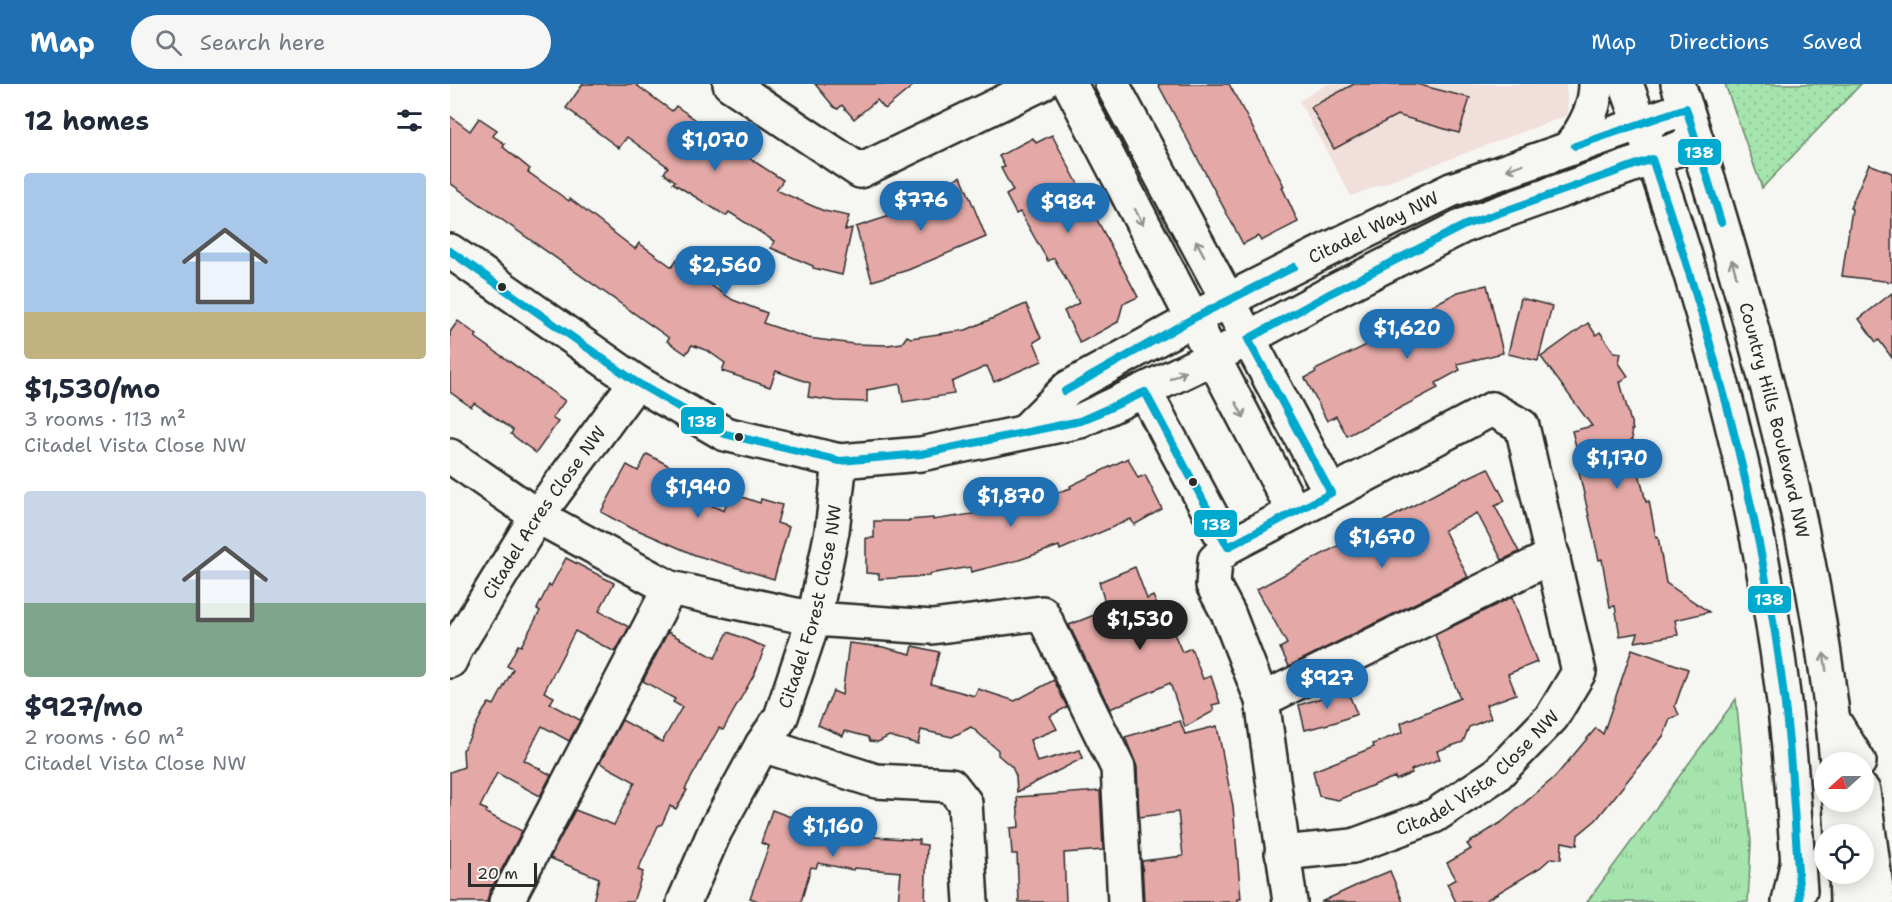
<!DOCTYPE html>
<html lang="en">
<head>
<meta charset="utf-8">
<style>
  body { margin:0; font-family:"Shantell Sans",sans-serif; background:#f6f6f7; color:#1f2937; height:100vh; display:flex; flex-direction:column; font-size:22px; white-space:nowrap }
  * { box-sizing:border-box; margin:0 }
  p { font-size:20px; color:#747a83 }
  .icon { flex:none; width:33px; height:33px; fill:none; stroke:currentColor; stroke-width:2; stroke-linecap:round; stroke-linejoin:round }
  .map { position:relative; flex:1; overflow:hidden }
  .sheet { display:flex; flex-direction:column; background:#fff; width:450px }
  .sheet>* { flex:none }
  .needle { width:39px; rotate:249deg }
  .fabs { position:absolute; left:1364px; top:668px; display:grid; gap:12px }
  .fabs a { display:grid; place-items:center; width:60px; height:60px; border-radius:50%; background:#fff; box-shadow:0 3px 15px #0003; font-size:30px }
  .scale { position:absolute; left:18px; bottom:15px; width:69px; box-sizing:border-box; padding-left:6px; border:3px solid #2b2b2b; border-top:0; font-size:16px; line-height:21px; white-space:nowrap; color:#2b2b2b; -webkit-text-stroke:4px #f6f6f2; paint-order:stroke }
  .price { position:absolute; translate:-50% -51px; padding:0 14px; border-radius:21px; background:#1f6fb2; color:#fff; font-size:20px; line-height:39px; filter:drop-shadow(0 2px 3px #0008) }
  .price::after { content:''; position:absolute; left:50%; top:36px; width:18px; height:14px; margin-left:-9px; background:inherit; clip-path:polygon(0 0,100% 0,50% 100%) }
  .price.selected { background:#222; color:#fff }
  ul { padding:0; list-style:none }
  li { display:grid; align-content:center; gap:12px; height:318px; padding:0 24px }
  li span { display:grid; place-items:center; height:186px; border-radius:6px; color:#555 }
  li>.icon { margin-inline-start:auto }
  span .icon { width:108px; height:108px; fill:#fffc; stroke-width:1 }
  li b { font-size:26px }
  h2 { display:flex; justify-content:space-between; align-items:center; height:72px; padding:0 24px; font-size:26px }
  header { display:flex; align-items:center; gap:36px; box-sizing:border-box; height:84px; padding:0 30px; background:#1f6fb2; color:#fff }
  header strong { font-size:28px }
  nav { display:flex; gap:33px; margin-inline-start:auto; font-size:21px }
  .search { width:420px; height:54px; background:#f6f6f7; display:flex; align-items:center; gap:15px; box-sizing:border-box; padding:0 21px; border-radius:33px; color:#747a83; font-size:22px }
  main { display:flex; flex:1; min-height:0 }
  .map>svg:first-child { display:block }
  .built { fill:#f1dfdc }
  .grass { fill:url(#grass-tufts); stroke:#68886c; stroke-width:1.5 }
  .park { fill:url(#park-dots); stroke:#68886c; stroke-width:1.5 }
  .building { fill:#e4a9a7; stroke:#2b2b2b; stroke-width:1.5 }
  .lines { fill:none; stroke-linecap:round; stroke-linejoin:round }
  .minor-casing { stroke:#2b2b2b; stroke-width:38 }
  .major-casing { stroke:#2b2b2b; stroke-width:38 }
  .highway-casing { stroke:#2b2b2b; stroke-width:38 }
  .minor { stroke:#f6f6f2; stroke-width:33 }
  .major { stroke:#f6f6f2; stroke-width:33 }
  .highway { stroke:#f6f6f2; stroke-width:33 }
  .bus-1-casing { stroke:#f6f6f2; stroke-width:12 }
  .bus-1 { stroke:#00a9ce; stroke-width:8 }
  .oneway { stroke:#90908e }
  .bus-dot { fill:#2b2b2b; stroke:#f6f6f2; stroke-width:2 }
  .labels { text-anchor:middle; stroke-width:5; stroke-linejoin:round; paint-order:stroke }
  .street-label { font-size:18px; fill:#2b2b2b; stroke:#f6f6f2 }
  .line-badge { stroke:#f6f6f2; stroke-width:2 }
  .badge-label { font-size:16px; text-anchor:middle; font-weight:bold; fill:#fff }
</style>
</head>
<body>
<header>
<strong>Map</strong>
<div class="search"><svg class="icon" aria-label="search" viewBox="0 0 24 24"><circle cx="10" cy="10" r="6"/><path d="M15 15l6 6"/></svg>Search here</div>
<nav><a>Map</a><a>Directions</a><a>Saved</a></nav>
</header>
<main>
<section class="sheet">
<h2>12 homes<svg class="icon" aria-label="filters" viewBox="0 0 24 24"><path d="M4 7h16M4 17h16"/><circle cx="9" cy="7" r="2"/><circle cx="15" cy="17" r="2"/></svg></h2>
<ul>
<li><span style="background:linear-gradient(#a9c7e8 75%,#c2b280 0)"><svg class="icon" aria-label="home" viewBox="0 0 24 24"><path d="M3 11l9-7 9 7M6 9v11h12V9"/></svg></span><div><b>$1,530/mo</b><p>3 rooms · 113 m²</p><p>Citadel Vista Close NW</p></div></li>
<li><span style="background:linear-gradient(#c9d6e8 60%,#7fa58c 0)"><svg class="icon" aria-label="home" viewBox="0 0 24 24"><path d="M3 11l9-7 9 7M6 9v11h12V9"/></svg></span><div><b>$927/mo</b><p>2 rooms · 60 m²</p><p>Citadel Vista Close NW</p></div></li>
</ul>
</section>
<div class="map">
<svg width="1442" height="818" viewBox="0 0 1442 818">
  <defs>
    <pattern id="grass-tufts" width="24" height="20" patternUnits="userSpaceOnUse" patternTransform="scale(1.5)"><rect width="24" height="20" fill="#a5e5ad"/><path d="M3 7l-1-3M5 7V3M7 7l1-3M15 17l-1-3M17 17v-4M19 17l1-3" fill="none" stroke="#8ec595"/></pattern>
    <pattern id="park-dots" width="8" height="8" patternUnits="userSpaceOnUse" patternTransform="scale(1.5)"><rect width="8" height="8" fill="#a5e5ad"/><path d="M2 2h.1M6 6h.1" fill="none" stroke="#8ec595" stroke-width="1.8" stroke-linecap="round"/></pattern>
  </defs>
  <rect width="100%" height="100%" fill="#f6f6f2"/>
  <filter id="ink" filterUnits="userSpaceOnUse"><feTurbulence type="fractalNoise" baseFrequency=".0167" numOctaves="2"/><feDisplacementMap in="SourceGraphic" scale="12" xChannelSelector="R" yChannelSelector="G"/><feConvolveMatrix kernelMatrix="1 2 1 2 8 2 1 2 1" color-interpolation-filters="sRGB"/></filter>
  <g filter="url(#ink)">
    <polygon class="built" points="877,0 1116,0 1118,31 901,112 849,17"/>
    <polygon class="grass" points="1286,615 1301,758 1298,818 1137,818"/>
    <polygon class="park" points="1275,0 1411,0 1312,104"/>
    <g class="building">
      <polygon points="133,0 185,0 222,27 226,22 269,52 268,54 333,96 326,106 374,127 399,132 395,146 402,144 392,191 363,184 363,182 321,164 324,157 279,128 276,132 223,99 225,97 214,89 218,83 177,53 169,64 126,32 126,31 116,24"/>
      <polygon points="365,0 465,0 435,25 427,16 404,35 392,21 388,25 384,23"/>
      <polygon points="708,0 779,0 834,102 832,103 848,138 811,157 808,152 793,160"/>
      <polygon points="904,0 966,0 1020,14 1009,49 947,31 884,65 861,23"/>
      <polygon points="0,32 20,47 29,34 47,46 43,52 55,60 53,63 80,85 78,88 119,117 120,115 185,165 189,159 222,183 227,175 254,193 253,196 283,216 317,229 313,239 358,254 404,260 438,261 452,259 457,252 461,254 516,246 576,220 591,254 584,258 592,277 544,298 537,282 502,298 504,310 453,318 450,300 417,306 417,318 386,317 358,313 360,299 326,287 320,303 272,287 275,279 258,267 242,261 236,270 217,257 219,254 0,99"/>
      <polygon points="602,51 688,213 673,220 668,238 630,259 614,227 629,219 604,174 598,177 570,128 566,130 556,111 563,107 551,84 555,83 549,72 583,54 586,59"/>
      <polygon points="1419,80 1442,89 1442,198 1392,192 1402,125 1400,124"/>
      <polygon points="511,92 536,153 458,186 422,197 406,143 449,129 448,127 492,109 489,103"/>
      <polygon points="1037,201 1053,269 1007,280 1010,286 986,299 988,304 897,352 886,332 877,337 855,294 866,288 865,286 925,257 923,253 1008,208"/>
      <polygon points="1442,209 1442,274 1429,256 1426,258 1409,235"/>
      <polygon points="1071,214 1102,222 1088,277 1058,270"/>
      <polygon points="8,237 27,251 25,253 115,317 102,334 108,338 86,369 61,350 63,346 24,319 21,323 0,308 0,248"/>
      <polygon points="1138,239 1146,251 1150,248 1164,268 1171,269 1169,279 1178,292 1170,298 1183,346 1181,346 1183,356 1181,356 1196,418 1199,417 1206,454 1208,453 1216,499 1259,528 1225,536 1228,551 1185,558 1188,549 1170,552 1165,522 1160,523 1152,475 1149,476 1126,375 1129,374 1122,347 1142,342 1091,273"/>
      <polygon points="197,370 225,385 226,384 246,393 238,411 274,427 280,409 310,419 311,415 332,421 327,439 339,443 324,495 245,471 183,444 182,445 151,428 177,381 188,387"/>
      <polygon points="678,374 688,394 695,391 712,425 684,441 681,435 610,466 609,462 569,476 521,488 520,483 479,490 479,492 429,495 429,490 416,489 416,454 424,454 424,437 459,437 459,436 483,434 483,436 542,427 541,425 563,420 564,422 621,404 620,402"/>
      <polygon points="1038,384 1055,417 1045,422 1069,468 1052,476 1027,429 994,446 1018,493 839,582 830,564 837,560 807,505 996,404"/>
      <polygon points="116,474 164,499 149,527 179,543 165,568 125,547 94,608 104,613 100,620 130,636 119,657 92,642 74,676 101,691 90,712 47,689 30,723 37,726 36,729 72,747 39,809 37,818 0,818 0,688 14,683 13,666 34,626 39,619 44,621 63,585 57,582 68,561 71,562 90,527 87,525 99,501 101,502"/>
      <polygon points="685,483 697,515 703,512 715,539 719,538 732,568 741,564 753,595 761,592 770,619 762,621 764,627 735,643 720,599 660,625 619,541 657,526 649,498"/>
      <polygon points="1062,513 1087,578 1058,590 1066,610 1036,621 1041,634 1019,643 1013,658 987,667 990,675 961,686 962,689 946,696 945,693 921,702 888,716 869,712 863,687 924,663 923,660 953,648 951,639 1010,614 985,551"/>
      <polygon points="218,548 265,574 278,548 315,563 305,589 273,646 269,644 235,705 237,706 226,725 220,722 212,740 208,742 188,786 193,788 183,818 143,818 149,794 100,774 125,726 164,741 185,698 150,679 172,636 212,658 232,623 223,618 225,615 193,597"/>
      <polygon points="399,559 433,563 461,570 463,562 489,568 481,600 525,612 528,605 565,617 604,596 617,623 600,632 607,645 580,656 587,678 630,666 633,674 567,708 566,692 562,683 548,671 548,666 521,643 502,653 471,646 468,660 439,652 428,658 420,657 418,653 395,647 393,652 368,641 383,607 392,611"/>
      <polygon points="1182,565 1238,585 1225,622 1229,631 1220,635 1214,651 1146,736 1128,751 1127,761 1112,758 1111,775 1101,774 1091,783 1033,818 1006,818 997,800 1006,795 997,779 1021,765 1017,760 1052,738 1105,693 1146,644 1153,650"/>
      <polygon points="897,606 907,630 886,638 855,646 849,621"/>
      <polygon points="730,637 735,650 767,642 783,722 791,815 788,815 788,818 694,818 692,777 733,772 728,728 689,733 687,683 675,653"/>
      <polygon points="650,707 653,766 614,769 616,818 569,818 567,770 562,770 560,744 569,743 567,713"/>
      <polygon points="322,726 354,738 355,734 411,747 410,752 469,756 469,760 477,761 475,818 448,818 451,788 404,784 403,786 368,779 366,784 361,783 351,818 311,818 300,814 319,762 311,759"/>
      <polygon points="940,787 953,818 871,818 916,797"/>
    </g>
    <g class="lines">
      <g class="minor-casing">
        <g id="minor">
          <polyline points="280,0 410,87 591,0"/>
          <polyline points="620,0 844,428"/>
          <polyline points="662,0 881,409"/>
          <polyline points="0,167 186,298 275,350 390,377 471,370 630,337 762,274 881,209 1015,141 1247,58"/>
          <polyline points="695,308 778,463"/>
          <path id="s1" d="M 575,347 L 618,304 L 778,216 L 877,166 L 1001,106 L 1236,24"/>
          <polyline points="0,372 87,432 220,504 364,535 482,543 592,529 668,684 675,818"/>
          <path id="s2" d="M 0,577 L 6,564 L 87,432 L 186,298"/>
          <polyline points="812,616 1103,472"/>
          <polyline points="312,661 426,697 501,701 515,719 521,818"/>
          <path id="s3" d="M 832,769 L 903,762 L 984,732 L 1046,691 L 1102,633 L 1129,588 L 1072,342 L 1042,325 L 778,463 L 765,476 L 763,501 L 778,529 L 812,616 L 840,818"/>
          <polyline points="56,818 220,504"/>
          <path id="s4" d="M 234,818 L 265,747 L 312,661 L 331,633 L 364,535 L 382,447 L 390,377"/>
        </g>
      </g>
      <g class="major-casing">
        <g id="major">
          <path d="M 1176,0 C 1249,194 1309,412 1334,618 C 1342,681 1345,744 1350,807"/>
          <path id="s5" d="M 1228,0 C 1252,70 1272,141 1293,213 C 1336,365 1373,520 1387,678"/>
          <path d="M 1120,63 C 1135,44 1146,24 1146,0"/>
          <polyline points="1390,717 1392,750"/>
          <polyline points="1396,789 1397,818"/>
        </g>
      </g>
      <g class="highway-casing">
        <g id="highway">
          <polyline points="1383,636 1409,678"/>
          <polyline points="1413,707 1428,818"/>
          <polyline points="1339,818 1347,780"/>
        </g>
      </g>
      <use href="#minor" class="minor"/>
      <use href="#major" class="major"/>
      <use href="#highway" class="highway"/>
      <g class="bus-1-casing">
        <g id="bus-1">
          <polyline points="1125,62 1236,24 1271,138"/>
          <path d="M 0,167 L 186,298 L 275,350 L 390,377 L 471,370 L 630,337 L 695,308 L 778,463 L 881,409 L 798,255 L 881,209 L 1015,141 L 1202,75 C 1260,244 1309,420 1332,597 C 1342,670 1345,744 1350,818"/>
          <polyline points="615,307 742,235 844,183"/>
        </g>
      </g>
      <use href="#bus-1" class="bus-1"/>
    </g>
    <defs><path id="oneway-shaft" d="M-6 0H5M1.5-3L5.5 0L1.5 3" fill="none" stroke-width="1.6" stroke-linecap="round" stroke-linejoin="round" transform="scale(1.5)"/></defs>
    <g class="oneway">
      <use href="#oneway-shaft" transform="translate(1065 83) rotate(160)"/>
      <use href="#oneway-shaft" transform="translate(689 133) rotate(63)"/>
      <use href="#oneway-shaft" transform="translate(750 164) rotate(-118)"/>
      <use href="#oneway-shaft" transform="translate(1284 184) rotate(-106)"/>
      <use href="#oneway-shaft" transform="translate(728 291) rotate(-27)"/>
      <use href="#oneway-shaft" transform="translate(790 326) rotate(62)"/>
      <use href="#oneway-shaft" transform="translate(1375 578) rotate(-98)"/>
    </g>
  </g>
  <g class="bus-dot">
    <circle cx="52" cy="203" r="5"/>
    <circle cx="289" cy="353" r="5"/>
    <circle cx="743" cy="398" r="5"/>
  </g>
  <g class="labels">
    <g class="street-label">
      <text dy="6" stroke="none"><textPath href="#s1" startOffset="406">Citadel Way NW</textPath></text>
      <text dy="6" stroke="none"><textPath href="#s5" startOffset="350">Country Hills Boulevard NW</textPath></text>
      <text dy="6" stroke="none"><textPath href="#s2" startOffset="176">Citadel Acres Close NW</textPath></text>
      <text dy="6" stroke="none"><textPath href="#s4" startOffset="324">Citadel Forest Close NW</textPath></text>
      <text dy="6" stroke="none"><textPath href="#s3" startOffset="218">Citadel Vista Close NW</textPath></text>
    </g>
  </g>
  <g class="line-badge">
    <rect x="1227" y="54" width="45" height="28" rx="6" fill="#00a9ce"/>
    <rect x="230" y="322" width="45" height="29" rx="6" fill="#00a9ce"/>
    <rect x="743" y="425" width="45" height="29" rx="6" fill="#00a9ce"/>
    <rect x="1297" y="501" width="45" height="29" rx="6" fill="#00a9ce"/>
  </g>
  <g class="badge-label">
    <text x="1249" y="74">138</text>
    <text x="252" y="343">138</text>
    <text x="766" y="446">138</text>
    <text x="1319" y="521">138</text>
  </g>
</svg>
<div class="fabs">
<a><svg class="needle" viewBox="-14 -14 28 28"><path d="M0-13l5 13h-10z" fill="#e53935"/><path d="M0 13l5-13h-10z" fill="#747a83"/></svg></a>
<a><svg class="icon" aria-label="locate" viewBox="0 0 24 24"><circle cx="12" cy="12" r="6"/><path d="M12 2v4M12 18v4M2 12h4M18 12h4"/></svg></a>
</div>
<div class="scale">20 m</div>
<b class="price" style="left:265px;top:88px">$1,070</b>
<b class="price" style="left:471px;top:148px">$776</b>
<b class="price" style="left:618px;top:150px">$984</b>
<b class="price" style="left:275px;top:213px">$2,560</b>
<b class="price" style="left:957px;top:276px">$1,620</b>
<b class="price" style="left:1167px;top:406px">$1,170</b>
<b class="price" style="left:248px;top:435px">$1,940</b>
<b class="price" style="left:561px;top:444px">$1,870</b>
<b class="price" style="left:932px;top:485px">$1,670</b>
<b class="price selected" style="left:690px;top:567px">$1,530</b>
<b class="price" style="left:877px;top:626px">$927</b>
<b class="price" style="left:383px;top:774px">$1,160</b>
</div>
</main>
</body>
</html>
